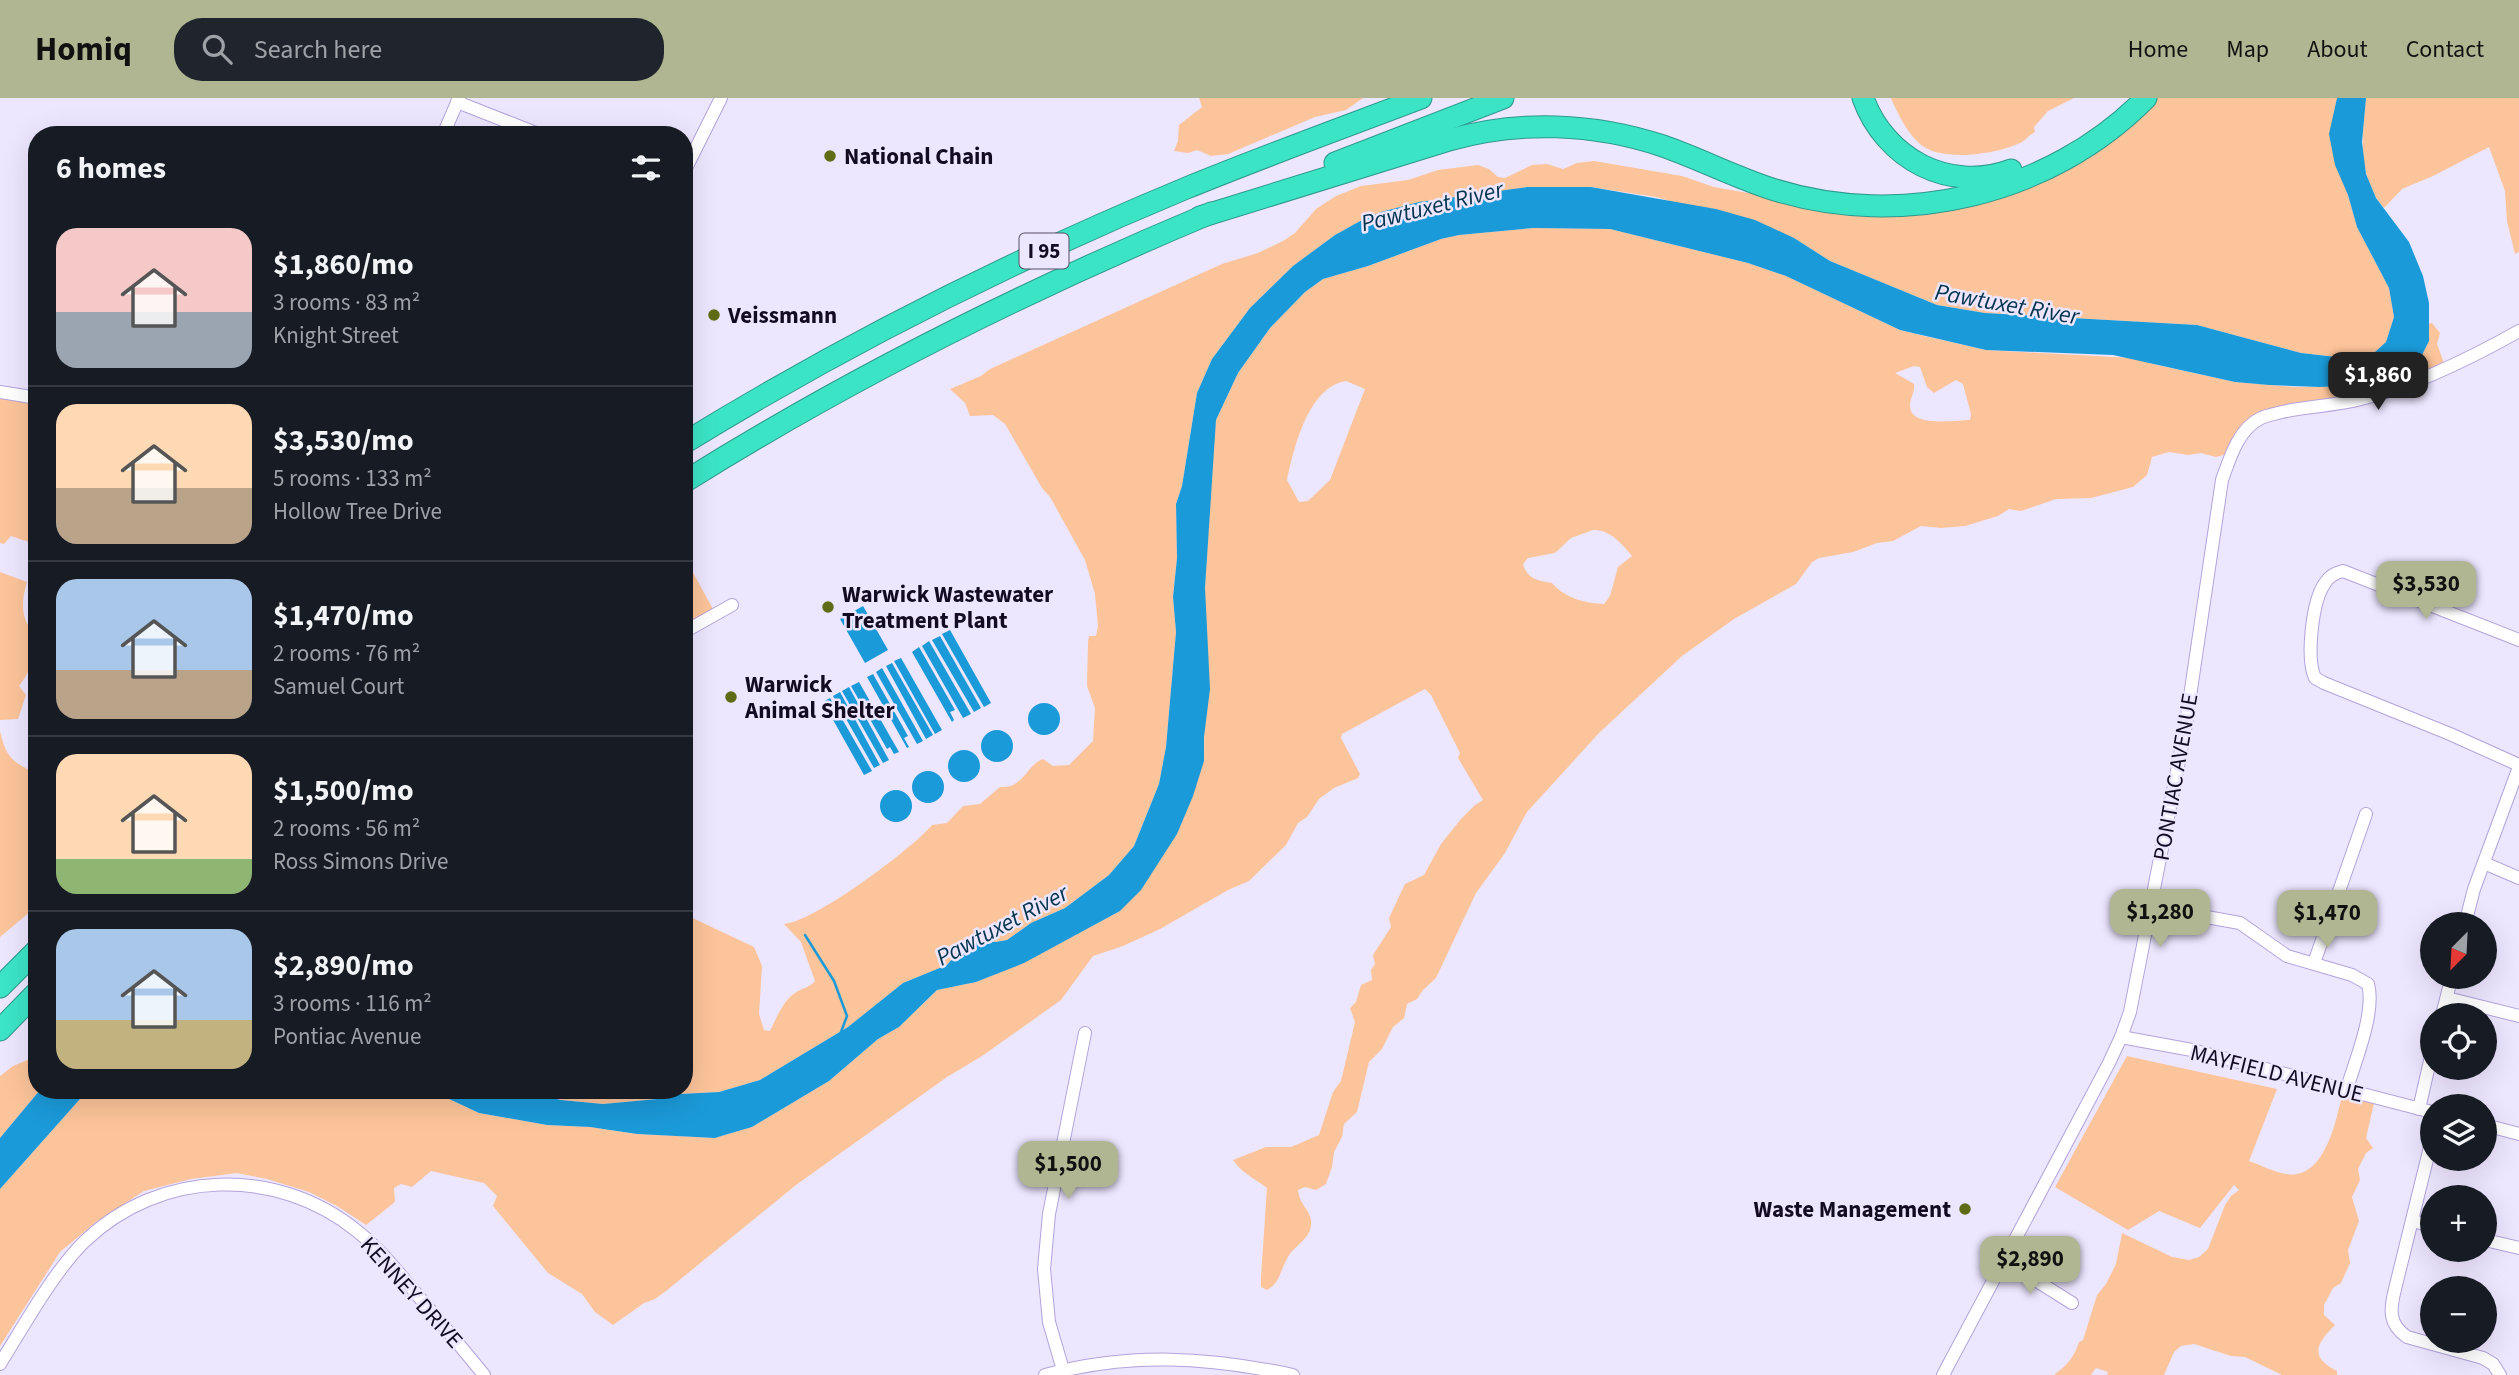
<!DOCTYPE html>
<html lang="en">
<head>
<meta charset="utf-8">
<style>
  body { margin:0; font-family:"Source Sans 3",sans-serif; background:#20242c; color:#f1f3f6; height:100vh; display:flex; flex-direction:column; font-size:26px; white-space:nowrap }
  * { box-sizing:border-box; margin:0 }
  p { font-size:23px; color:#9ea1a6 }
  .icon { flex:none; width:38px; height:38px; fill:none; stroke:currentColor; stroke-width:2; stroke-linecap:round; stroke-linejoin:round }
  .map { position:relative; flex:1; overflow:hidden }
  .sheet { position:absolute; left:28px; top:28px; width:665px; height:973px; display:flex; flex-direction:column; background:#171b24; border-radius:28px; box-shadow:0 7px 28px #0002 }
  .sheet>* { flex:none }
  .needle { width:46px; rotate:204deg }
  .controls { position:absolute; left:2420px; top:814px; display:grid; gap:14px }
  .controls a { display:grid; place-items:center; width:77px; height:77px; border-radius:50%; background:#171b24; box-shadow:0 7px 28px #0002; font-size:35px }
  .price { position:absolute; translate:-50% -60px; padding:0 16px; border-radius:14px; background:#b0b691; color:#111; font-size:23px; line-height:46px; filter:drop-shadow(0 2px 4px #0008) }
  .price::after { content:''; position:absolute; left:50%; top:42px; width:21px; height:16px; margin-left:-10px; background:inherit; clip-path:polygon(0 0,100% 0,50% 100%) }
  .price.selected { background:#222; color:#fff }
  ul { padding:0; list-style:none }
  li { display:flex; align-items:center; gap:21px; height:175px; padding:0 28px }
  li+li { border-top:2px solid #363941 }
  li span { display:grid; place-items:center; flex:none; width:196px; height:140px; border-radius:21px; color:#555 }
  li>.icon { margin-inline-start:auto }
  span .icon { width:84px; height:84px; fill:#fffc; stroke-width:1 }
  li b { font-size:30px }
  h2 { display:flex; justify-content:space-between; align-items:center; height:84px; padding:0 28px; font-size:30px }
  header { display:flex; align-items:center; gap:42px; box-sizing:border-box; height:98px; padding:0 35px; background:#b0b691; color:#111 }
  header strong { font-size:33px }
  nav { display:flex; gap:38px; margin-inline-start:auto; font-size:24px }
  .search { width:490px; height:63px; background:#20242c; display:flex; align-items:center; gap:18px; box-sizing:border-box; padding:0 24px; border-radius:28px; color:#9ea1a6; font-size:26px }
  .map>svg:first-child { display:block }
  .green { fill:#fcc49a; fill-rule:evenodd }
  .water { fill:#1b9ad9 }
  .lines { fill:none; stroke-linecap:round; stroke-linejoin:round }
  .stream { stroke:#1b9ad9; stroke-width:2.5 }
  .street-casing { stroke:#b3a3dc; stroke-width:14 }
  .highway-casing { stroke:#2e988c; stroke-width:23 }
  .street { stroke:#fff; stroke-width:12 }
  .highway { stroke:#3ce4c6; stroke-width:21 }
  .poi-dot { fill:#606c15; stroke:#ede6ff; stroke-width:2.5 }
  .labels { text-anchor:middle; stroke-width:5; stroke-linejoin:round; paint-order:stroke }
  .shield { fill:#ede6ff; stroke:#544d64; stroke-width:2 }
  .shield-label { font-size:21px; font-weight:bold; fill:#130c21 }
  .poi-label { font-size:23px; font-weight:bold; fill:#130c21; stroke:#ede6ff; text-anchor:start }
  .street-label { font-size:23px; fill:#130c21; stroke:#ede6ff }
  .water-label { font-size:24px; font-style:italic; fill:#02344e; stroke:#ede6ff }
</style>
</head>
<body>
<header>
<strong>Homiq</strong>
<div class="search"><svg class="icon" aria-label="search" viewBox="0 0 24 24"><circle cx="10" cy="10" r="6"/><path d="M15 15l6 6"/></svg>Search here</div>
<nav><a>Home</a><a>Map</a><a>About</a><a>Contact</a></nav>
</header>
<div class="map">
<svg width="2519" height="1277" viewBox="0 0 2519 1277">
  <rect width="100%" height="100%" fill="#ede6ff"/>
  <g class="green">
    <polygon points="1199,0 1363,0 1346,12 1315,19 1228,56 1211,58 1197,52 1188,55 1174,53 1178,43 1179,27 1202,9"/>
    <path d="M 1891,0 L 2074,0 L 2048,13 L 2034,29 L 2035,34 C 2029,37 2027,41 2022,44 C 1999,56 1942,65 1920,46 C 1908,36 1897,15 1891,0 Z"/>
    <path d="M 2154,0 L 2337,0 L 2334,14 L 2348,97 L 2357,129 L 2389,190 L 2394,219 L 2386,244 L 2375,254 L 2354,261 L 2301,255 L 2197,227 L 1985,215 L 1937,207 L 1830,163 L 1794,140 L 1656,99 L 1591,89 L 1527,89 L 1362,122 L 1335,137 L 1293,168 L 1250,210 L 1212,261 L 1197,295 L 1182,388 L 1176,406 L 1177,460 L 1173,499 L 1176,534 L 1166,649 L 1159,686 L 1134,748 L 1109,777 L 1065,810 L 1031,825 L 1007,842 L 996,844 L 982,840 L 966,844 L 947,867 L 903,885 L 848,929 L 760,982 L 719,994 L 680,996 L 668,1000 L 603,1006 L 561,1002 L 520,992 L 684,992 L 684,816 L 754,849 L 762,868 L 759,916 L 764,932 L 770,933 C 777,919 783,903 795,895 C 802,890 809,890 815,883 L 801,844 L 784,826 C 814,824 912,751 932,727 L 947,725 L 963,708 L 980,706 L 1000,689 C 1025,690 1025,668 1043,661 L 1053,668 L 1069,667 L 1093,643 L 1095,610 L 1087,588 L 1088,544 L 1089,538 L 1096,538 L 1098,528 L 1095,496 L 1085,462 L 1050,399 L 1042,390 L 1005,326 L 993,317 L 970,318 L 965,305 L 950,291 L 981,278 L 990,271 L 1222,166 L 1258,155 L 1283,143 L 1295,135 L 1316,111 L 1336,98 L 1361,88 L 1408,82 L 1438,72 L 1478,67 L 1489,71 L 1498,79 L 1505,80 L 1532,67 L 1547,66 L 1563,71 L 1577,65 L 1594,63 L 1682,78 L 1714,89 L 1748,95 L 1753,93 L 1767,98 L 1987,101 Z"/>
    <path d="M 2366,0 L 2519,0 L 2519,154 L 2515,156 L 2507,123 L 2505,93 L 2489,49 L 2433,78 L 2402,91 L 2384,110 C 2357,78 2362,38 2366,0 Z"/>
    <path d="M 1533,130 L 1610,131 L 1748,165 L 1786,178 L 1900,232 L 1924,238 L 1986,252 L 2132,260 L 2157,267 L 2235,284 L 2295,289 L 2355,289 L 2395,281 L 2412,272 L 2426,249 L 2429,243 L 2428,226 L 2432,225 L 2440,235 L 2437,246 L 2445,268 L 2382,294 L 2260,321 L 2231,355 L 2216,359 L 2201,355 L 2188,357 L 2169,354 L 2152,359 L 2147,377 L 2133,389 L 2091,400 L 2056,401 L 2021,413 L 2009,411 L 1998,418 L 1965,428 L 1941,430 L 1921,428 L 1893,443 L 1877,445 L 1853,454 L 1819,460 L 1812,464 L 1796,486 L 1734,521 L 1682,558 L 1599,635 L 1527,714 L 1505,755 L 1476,795 L 1436,880 L 1423,892 L 1417,901 L 1407,906 L 1404,920 L 1393,929 L 1382,951 L 1369,964 L 1357,1014 L 1344,1026 L 1342,1039 L 1334,1054 L 1332,1069 L 1326,1086 L 1316,1092 L 1305,1089 L 1298,1092 C 1300,1108 1309,1110 1311,1122 C 1313,1140 1296,1146 1288,1159 C 1280,1172 1281,1184 1267,1192 L 1261,1189 L 1261,1179 L 1267,1090 C 1254,1080 1242,1075 1233,1062 L 1266,1049 L 1291,1049 L 1319,1037 L 1333,994 L 1341,983 L 1355,924 L 1350,910 L 1356,904 L 1361,887 L 1372,882 L 1371,872 L 1375,866 L 1373,857 L 1391,829 L 1389,820 L 1405,786 L 1424,777 L 1441,746 L 1461,721 L 1475,707 L 1483,702 L 1458,660 L 1460,655 L 1431,597 L 1425,591 L 1342,636 L 1341,640 L 1360,676 L 1358,680 L 1334,690 L 1319,701 L 1307,719 L 1298,725 L 1286,747 L 1249,783 L 1228,792 L 1160,831 L 1123,848 L 1093,858 L 1061,902 L 982,958 L 947,979 L 796,1087 L 666,1193 L 655,1201 L 644,1205 L 613,1227 L 595,1214 L 582,1196 L 548,1175 L 493,1108 L 497,1098 L 484,1085 L 431,1073 L 412,1089 L 401,1086 L 394,1090 L 395,1104 L 366,1127 L 337,1108 L 309,1094 L 267,1081 L 237,1075 L 191,1081 L 144,1093 L 96,1124 L 60,1154 L 0,1248 L 0,1091 L 88,992 L 430,992 L 479,1015 L 547,1027 L 590,1029 L 637,1036 L 715,1040 L 728,1036 L 752,1029 L 829,983 L 878,941 L 899,929 L 937,892 L 976,884 L 1023,865 L 1120,813 L 1204,663 L 1205,490 L 1212,358 L 1216,322 L 1238,275 L 1270,230 L 1305,194 L 1323,181 L 1368,168 L 1441,141 L 1459,137 ZM 1914,268 L 1920,269 L 1927,289 L 1934,295 L 1956,282 L 1963,286 L 1971,316 L 1970,322 C 1956,322 1910,330 1910,308 C 1910,300 1915,294 1914,286 L 1895,275 ZM 1346,283 L 1365,291 L 1330,382 L 1308,403 L 1299,404 L 1287,382 C 1294,350 1308,289 1346,283 ZM 1593,432 C 1610,431 1622,446 1632,458 L 1618,469 L 1610,498 L 1604,506 C 1584,505 1565,500 1552,485 C 1538,483 1527,481 1523,466 L 1528,460 L 1555,455 L 1571,440 Z"/>
    <polygon points="0,297 37,302 37,433 32,445 11,438 4,446 0,445"/>
    <polygon points="684,458 714,513 684,531"/>
    <path d="M 0,474 L 27,484 C 21,503 20,524 37,537 C 37,555 30,575 19,588 L 26,597 L 18,621 L 0,622 Z"/>
    <path d="M 0,633 C 6,659 12,665 37,675 L 37,808 L 0,839 Z"/>
    <polygon points="37,958 37,992 40,992 0,1040 0,978 13,968"/>
    <path d="M 2127,958 L 2277,991 L 2249,1063 C 2264,1068 2282,1079 2297,1076 C 2327,1070 2336,1022 2342,998 L 2375,1001 L 2366,1040 L 2373,1050 L 2366,1055 L 2358,1071 L 2360,1082 L 2352,1099 L 2359,1123 L 2348,1152 L 2350,1165 L 2341,1185 L 2333,1190 L 2324,1207 L 2324,1217 L 2335,1227 C 2316,1246 2309,1259 2337,1273 L 2337,1277 L 2282,1277 L 2245,1259 L 2231,1258 L 2194,1246 L 2181,1248 L 2174,1254 L 2164,1277 L 2107,1277 L 2108,1274 L 2096,1270 L 2091,1277 L 2054,1277 C 2067,1267 2074,1260 2079,1244 L 2083,1242 L 2097,1197 L 2106,1186 L 2116,1166 L 2122,1135 L 2172,1159 L 2189,1162 L 2199,1159 L 2208,1151 L 2225,1107 L 2231,1098 L 2239,1092 L 2234,1087 L 2200,1130 L 2159,1113 L 2128,1132 L 2055,1089 Z"/>
  </g>
  <g class="water">
    <polygon points="2337,0 2366,0 2362,44 2366,76 2376,100 2409,144 2423,178 2429,205 2429,243 2417,267 2395,281 2371,287 2319,289 2269,287 2235,284 2113,257 1986,252 1900,232 1786,178 1748,165 1610,131 1533,130 1459,137 1441,141 1368,168 1323,181 1305,194 1270,230 1238,275 1216,322 1205,490 1210,591 1204,639 1204,663 1193,698 1177,736 1141,792 1120,813 1024,865 976,884 937,892 899,929 878,941 829,983 752,1029 728,1036 715,1040 637,1036 590,1029 547,1027 479,1015 430,992 520,992 561,1002 603,1006 668,1000 680,996 719,994 760,982 848,929 903,885 947,867 966,844 974,840 996,844 1007,842 1031,825 1065,810 1109,777 1134,748 1159,686 1166,649 1176,534 1173,499 1177,460 1176,406 1182,388 1197,295 1212,261 1250,210 1293,168 1335,137 1362,122 1381,114 1419,104 1527,89 1591,89 1716,111 1755,122 1794,140 1830,163 1937,207 1985,215 2197,227 2301,255 2354,261 2375,254 2386,244 2394,219 2389,190 2357,129 2348,97 2335,67 2329,36"/>
    <polygon points="863,508 888,552 865,565 840,521"/>
    <polygon points="950,532 991,605 984,609 942,536"/>
    <polygon points="940,538 981,610 974,614 932,542"/>
    <polygon points="929,543 971,616 963,620 922,548"/>
    <polygon points="919,549 955,612 950,614 954,622 952,624 912,554"/>
    <polygon points="901,560 942,632 935,636 894,563"/>
    <polygon points="892,565 933,637 926,641 886,568"/>
    <polygon points="882,570 923,643 917,646 876,574"/>
    <polygon points="873,576 908,638 904,640 909,649 907,650 867,579"/>
    <polygon points="859,584 899,654 894,656 890,649 887,651 851,588"/>
    <polygon points="849,589 889,662 883,665 842,593"/>
    <polygon points="840,594 880,667 874,670 833,598"/>
    <polygon points="830,600 872,673 864,677 823,604"/>
    <circle cx="1044" cy="621" r="16"/>
    <circle cx="997" cy="648" r="16"/>
    <circle cx="964" cy="668" r="16"/>
    <circle cx="928" cy="689" r="16"/>
    <circle cx="896" cy="708" r="16"/>
    <polygon points="40,992 88,992 0,1091 0,1040"/>
  </g>
  <g class="lines">
    <polyline class="stream" points="805,837 834,883 847,918 841,934"/>
    <g class="street-casing">
      <g id="street">
        <polyline points="457,4 541,37"/>
        <polyline points="443,37 459,0"/>
        <polyline points="684,74 721,0"/>
        <polyline points="0,294 37,300"/>
        <polyline points="684,534 732,507"/>
        <path d="M 2519,542 L 2343,473 C 2335,475 2329,478 2325,485 C 2312,503 2306,560 2315,580 L 2324,585 L 2450,636 L 2519,667"/>
        <polyline points="2484,765 2519,780"/>
        <path d="M 2151,809 L 2240,825 L 2287,858 L 2352,877 L 2368,886 C 2376,915 2354,965 2346,994"/>
        <polyline points="2465,826 2474,791 2519,669"/>
        <polyline points="2314,865 2366,716"/>
        <polyline points="2447,900 2519,918"/>
        <polyline points="2442,917 2452,878"/>
        <polyline points="2121,939 2192,952 2432,1014"/>
        <polyline points="2419,1011 2432,954"/>
        <polyline points="2485,1027 2519,1036"/>
        <path d="M 2432,1041 L 2395,1191 C 2390,1211 2388,1226 2407,1239 L 2483,1260 L 2493,1266 L 2500,1277"/>
        <polyline points="2413,1123 2432,1128"/>
        <polyline points="2485,1142 2519,1150"/>
        <polyline points="2005,1163 2072,1205"/>
        <path d="M 0,1266 C 23,1229 54,1173 85,1143 C 160,1071 277,1068 357,1133 C 381,1152 400,1176 419,1199 C 441,1225 463,1251 484,1277"/>
        <polyline points="1063,1272 1049,1224 1044,1171 1049,1116 1085,935"/>
        <path d="M 1045,1277 C 1131,1254 1208,1259 1293,1277"/>
        <path d="M 1943,1277 L 2109,965 L 2121,939 L 2130,914 L 2185,632 L 2222,382 C 2230,360 2238,331 2261,320 C 2267,317 2275,316 2282,314 C 2308,308 2335,308 2361,301 C 2414,288 2471,260 2519,233"/>
      </g>
    </g>
    <g class="highway-casing">
      <g id="highway">
        <path d="M 1863,0 C 1885,61 1949,95 2011,72"/>
        <polyline points="1335,65 1503,0"/>
        <path d="M 1200,119 L 1449,42 C 1519,22 1594,25 1663,48 C 1700,61 1735,79 1772,91 C 1901,132 2051,97 2146,0"/>
        <path d="M 684,345 C 842,248 1013,162 1184,91 C 1262,59 1342,30 1421,0"/>
        <path d="M 684,384 C 852,279 1029,191 1211,115"/>
        <polyline points="0,889 37,852"/>
        <polyline points="0,932 37,894"/>
      </g>
    </g>
    <use href="#street" class="street"/>
    <use href="#highway" class="highway"/>
  </g>
  <g class="poi-dot">
    <circle cx="830" cy="58" r="7"/>
    <circle cx="714" cy="217" r="7"/>
    <circle cx="828" cy="509" r="7"/>
    <circle cx="731" cy="599" r="7"/>
    <circle cx="1965" cy="1111" r="7"/>
  </g>
  <g class="labels">
    <rect class="shield" x="1019.5" y="135.5" width="49" height="35" rx="5"/>
    <g class="shield-label">
      <text x="1044" y="160">I 95</text>
    </g>
    <g class="poi-label">
      <text x="844" y="66">National Chain</text>
      <text x="728" y="225">Veissmann</text>
      <text x="842" y="504">Warwick Wastewater<tspan x="842" dy="26">Treatment Plant</tspan></text>
      <text x="745" y="594">Warwick<tspan x="745" dy="26">Animal Shelter</tspan></text>
      <text x="1951" y="1119" text-anchor="end">Waste Management</text>
    </g>
    <g class="street-label">
      <text transform="translate(2175 679) rotate(-80)" y="8">PONTIAC AVENUE</text>
      <text transform="translate(2277 975) rotate(14)" y="8">MAYFIELD AVENUE</text>
      <text transform="translate(412 1194) rotate(48)" y="8">KENNEY DRIVE</text>
    </g>
    <g class="water-label">
      <text transform="translate(1432 108) rotate(-14)" y="8">Pawtuxet River</text>
      <text transform="translate(2007 206) rotate(10)" y="8">Pawtuxet River</text>
      <text transform="translate(1002 827) rotate(-28)" y="8">Pawtuxet River</text>
    </g>
  </g>
</svg>
<div class="controls">
<a><svg class="needle" viewBox="-14 -14 28 28"><path d="M0-13l5 13h-10z" fill="#e53935"/><path d="M0 13l5-13h-10z" fill="#9ea1a6"/></svg></a>
<a><svg class="icon" aria-label="locate" viewBox="0 0 24 24"><circle cx="12" cy="12" r="6"/><path d="M12 2v4M12 18v4M2 12h4M18 12h4"/></svg></a>
<a><svg class="icon" aria-label="layers" viewBox="0 0 24 24"><path d="M12 4l9 5-9 5-9-5zM3 14l9 5 9-5"/></svg></a>
<a>+</a>
<a>−</a>
</div>
<b class="price selected" style="left:2378px;top:314px">$1,860</b>
<b class="price" style="left:2426px;top:523px">$3,530</b>
<b class="price" style="left:2160px;top:851px">$1,280</b>
<b class="price" style="left:2327px;top:852px">$1,470</b>
<b class="price" style="left:1068px;top:1103px">$1,500</b>
<b class="price" style="left:2030px;top:1198px">$2,890</b>
<section class="sheet">
<h2>6 homes<svg class="icon" aria-label="filters" viewBox="0 0 24 24"><path d="M4 7h16M4 17h16"/><circle cx="9" cy="7" r="2"/><circle cx="15" cy="17" r="2"/></svg></h2>
<ul>
<li><span style="background:linear-gradient(#f6c9c9 60%,#9aa5b1 0)"><svg class="icon" aria-label="home" viewBox="0 0 24 24"><path d="M3 11l9-7 9 7M6 9v11h12V9"/></svg></span><div><b>$1,860/mo</b><p>3 rooms · 83 m²</p><p>Knight Street</p></div></li>
<li><span style="background:linear-gradient(#ffd9b3 60%,#b9a48a 0)"><svg class="icon" aria-label="home" viewBox="0 0 24 24"><path d="M3 11l9-7 9 7M6 9v11h12V9"/></svg></span><div><b>$3,530/mo</b><p>5 rooms · 133 m²</p><p>Hollow Tree Drive</p></div></li>
<li><span style="background:linear-gradient(#a9c7e8 65%,#b9a48a 0)"><svg class="icon" aria-label="home" viewBox="0 0 24 24"><path d="M3 11l9-7 9 7M6 9v11h12V9"/></svg></span><div><b>$1,470/mo</b><p>2 rooms · 76 m²</p><p>Samuel Court</p></div></li>
<li><span style="background:linear-gradient(#ffd9b3 75%,#8fb573 0)"><svg class="icon" aria-label="home" viewBox="0 0 24 24"><path d="M3 11l9-7 9 7M6 9v11h12V9"/></svg></span><div><b>$1,500/mo</b><p>2 rooms · 56 m²</p><p>Ross Simons Drive</p></div></li>
<li><span style="background:linear-gradient(#a9c7e8 65%,#c2b280 0)"><svg class="icon" aria-label="home" viewBox="0 0 24 24"><path d="M3 11l9-7 9 7M6 9v11h12V9"/></svg></span><div><b>$2,890/mo</b><p>3 rooms · 116 m²</p><p>Pontiac Avenue</p></div></li>
</ul>
</section>
</div>
</body>
</html>
